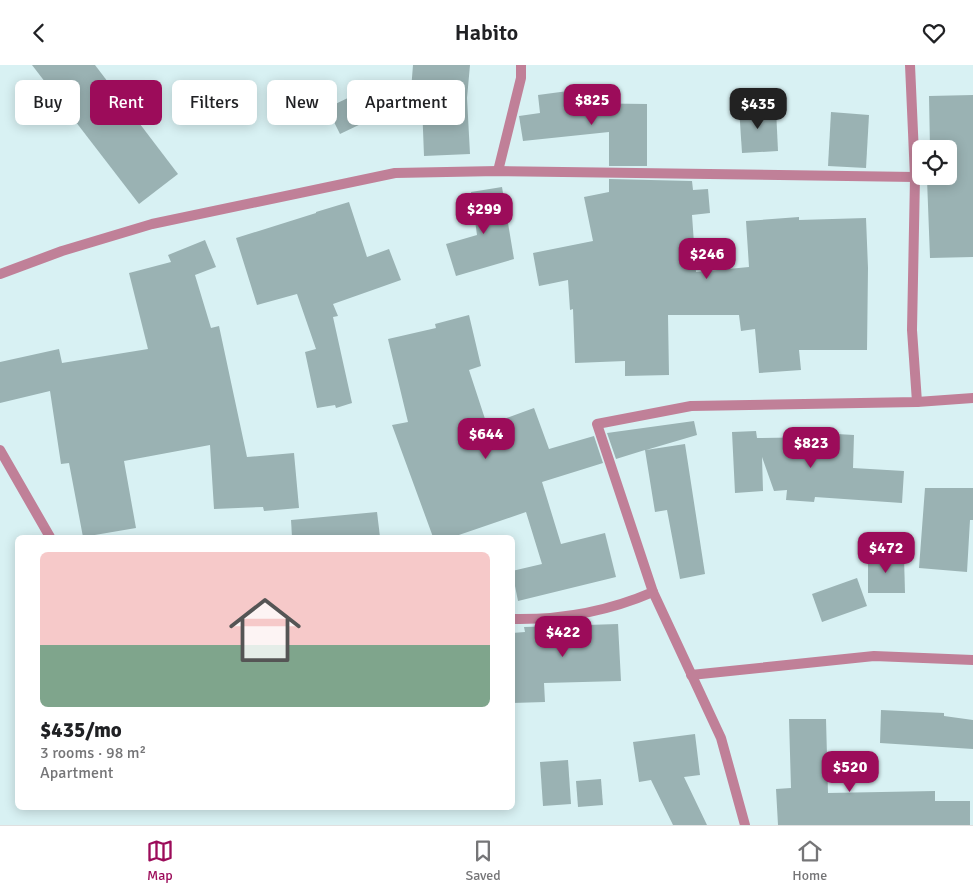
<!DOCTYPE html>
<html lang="en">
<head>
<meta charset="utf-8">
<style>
  body { margin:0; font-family:Signika,sans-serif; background:#f2f2f2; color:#202124; height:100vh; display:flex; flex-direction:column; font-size:19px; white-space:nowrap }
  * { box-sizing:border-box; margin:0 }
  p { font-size:16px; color:#757577 }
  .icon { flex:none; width:28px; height:28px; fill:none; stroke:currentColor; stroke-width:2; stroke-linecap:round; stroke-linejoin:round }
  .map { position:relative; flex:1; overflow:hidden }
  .drawer { position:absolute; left:15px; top:470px; width:500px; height:275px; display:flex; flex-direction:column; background:#fff; border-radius:8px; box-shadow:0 2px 12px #0003 }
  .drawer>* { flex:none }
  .top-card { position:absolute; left:15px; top:15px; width:500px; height:45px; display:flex; gap:10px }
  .controls { position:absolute; left:912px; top:75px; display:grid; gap:10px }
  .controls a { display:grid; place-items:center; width:45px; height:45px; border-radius:8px; background:#fff; box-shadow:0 2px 12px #0003; font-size:25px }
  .price { position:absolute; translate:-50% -42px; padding:0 11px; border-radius:10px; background:#9c0c5a; color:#fff; font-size:16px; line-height:32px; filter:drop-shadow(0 1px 2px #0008) }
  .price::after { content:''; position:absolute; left:50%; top:30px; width:15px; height:11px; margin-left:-8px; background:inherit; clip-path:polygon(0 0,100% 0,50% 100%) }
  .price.selected { background:#222; color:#fff }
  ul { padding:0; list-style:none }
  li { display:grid; align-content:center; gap:10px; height:265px; padding:0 25px }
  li+li { border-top:1px solid #e0e0e0 }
  li span { display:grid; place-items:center; height:155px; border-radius:8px; color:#555 }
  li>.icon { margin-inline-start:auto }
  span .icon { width:90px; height:90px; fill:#fffc; stroke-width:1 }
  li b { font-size:21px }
  .chip { padding:0 18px; border-radius:8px; background:#fff; box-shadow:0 2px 12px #0003; font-size:18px; line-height:45px }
  .chip.selected { background:#9c0c5a; color:#fff }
  header { display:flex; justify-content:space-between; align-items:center; height:65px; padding:0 25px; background:#fff; font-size:22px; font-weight:600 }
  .tabs { display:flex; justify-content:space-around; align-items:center; height:70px; border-top:1px solid #e0e0e0; background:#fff; font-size:14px; color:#757577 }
  .tabs a { display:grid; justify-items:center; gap:2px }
  .tabs .selected { color:#9c0c5a }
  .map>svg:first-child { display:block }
  .building { fill:#9ab2b3 }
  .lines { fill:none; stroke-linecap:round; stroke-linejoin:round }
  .minor { stroke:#c08098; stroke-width:10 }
</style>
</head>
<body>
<header><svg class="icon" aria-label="back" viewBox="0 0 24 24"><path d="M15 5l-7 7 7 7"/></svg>Habito<svg class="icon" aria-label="heart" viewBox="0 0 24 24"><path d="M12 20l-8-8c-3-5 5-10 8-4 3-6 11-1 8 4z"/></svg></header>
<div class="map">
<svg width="973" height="760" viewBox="0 0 973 760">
  <rect width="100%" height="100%" fill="#d8f1f3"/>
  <g class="building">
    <polygon points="32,0 95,0 178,109 139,139"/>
    <polygon points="413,0 470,0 467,33 470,89 424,91 422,39 410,38"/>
    <polygon points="568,26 570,38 647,39 647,101 609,101 609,67 523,76 519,51 540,48 538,30"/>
    <polygon points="973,30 973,192 930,193 927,114 930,114 930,111 949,111 949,84 930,84 929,31"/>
    <polygon points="352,31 365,57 340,69 327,43"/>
    <polygon points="739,42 776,44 778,86 742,88"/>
    <polygon points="831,47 869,50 866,103 828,101"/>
    <polygon points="609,114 692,116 693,125 708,124 710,148 692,150 696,207 749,202 746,156 799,152 799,155 866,153 868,203 867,285 799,285 801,305 759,308 755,264 741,266 739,250 668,250 669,310 625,311 625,296 575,298 573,244 570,245 568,215 539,221 533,188 593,176 584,132 609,127"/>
    <polygon points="502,122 514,194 456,211 446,179 477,170 471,127"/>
    <polygon points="349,137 367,192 389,184 401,215 333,239 338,251 333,252 352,338 336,343 335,340 317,343 305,287 316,284 297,229 257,240 236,173 316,148 316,147"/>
    <polygon points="205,175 216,202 195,210 211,263 219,261 247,392 294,388 299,443 264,446 263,442 214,444 210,380 124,396 136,463 83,472 69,398 61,399 50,326 0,338 0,297 59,284 62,298 148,284 129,208 171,197 168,190"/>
    <polygon points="469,250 481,301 469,305 487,360 534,343 549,384 594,371 603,398 542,417 561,479 605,468 616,512 518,536 512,506 542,499 526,447 453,472 433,472 392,360 408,357 388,274 436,263 435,259"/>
    <polygon points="694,356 697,370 646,385 685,379 705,509 680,514 667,445 655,447 645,385 616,394 607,368"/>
    <polygon points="756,366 757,373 820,372 820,368 854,370 853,403 904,406 902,438 815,432 814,437 786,435 787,425 774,426 762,392 763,426 735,428 732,367"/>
    <polygon points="925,423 973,423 973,455 970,455 967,507 919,503"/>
    <polygon points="377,447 380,472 292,472 291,455"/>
    <polygon points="868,490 904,491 905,528 868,528"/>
    <polygon points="857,513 867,541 822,557 812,529"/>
    <polygon points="618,559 621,616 544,618 545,637 512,638 512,568 525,567 524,562"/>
    <polygon points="881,645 944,648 944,651 973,655 973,684 880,678"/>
    <polygon points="789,654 826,654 828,728 935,726 935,736 970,736 970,760 778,760 776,724 791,723"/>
    <polygon points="695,669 700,710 684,712 707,760 673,760 651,715 639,717 633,677"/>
    <polygon points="568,695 571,739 543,741 540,697"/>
    <polygon points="601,714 603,740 578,742 576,716"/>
  </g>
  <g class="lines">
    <g class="minor">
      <polyline points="910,0 915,112 912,265 917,337"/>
      <polyline points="498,106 521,13 521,0"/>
      <polyline points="0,209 62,186 152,159 395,108 498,106 915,112"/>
      <polyline points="0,385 50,472"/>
      <path d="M 512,554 C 561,555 609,546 653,527"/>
      <polyline points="691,610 874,591 973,595"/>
      <polyline points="745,760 721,673 653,527 597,359 691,341 917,337 973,333"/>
    </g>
  </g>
</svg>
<div class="controls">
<a><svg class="icon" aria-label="locate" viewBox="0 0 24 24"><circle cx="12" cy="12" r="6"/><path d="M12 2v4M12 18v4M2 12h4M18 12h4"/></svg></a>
</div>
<b class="price" style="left:592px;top:61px">$825</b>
<b class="price selected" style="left:758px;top:65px">$435</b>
<b class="price" style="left:484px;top:170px">$299</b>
<b class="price" style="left:707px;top:215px">$246</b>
<b class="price" style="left:486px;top:395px">$644</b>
<b class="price" style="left:811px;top:404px">$823</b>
<b class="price" style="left:886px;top:509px">$472</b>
<b class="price" style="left:563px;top:593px">$422</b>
<b class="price" style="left:850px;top:728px">$520</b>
<div class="top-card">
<a class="chip">Buy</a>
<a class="chip selected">Rent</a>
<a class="chip">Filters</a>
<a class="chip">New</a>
<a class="chip">Apartment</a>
</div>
<section class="drawer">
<ul>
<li><span style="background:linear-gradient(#f6c9c9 60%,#7fa58c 0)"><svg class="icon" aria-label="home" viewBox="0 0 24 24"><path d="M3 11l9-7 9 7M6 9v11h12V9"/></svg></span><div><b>$435/mo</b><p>3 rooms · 98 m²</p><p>Apartment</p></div></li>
</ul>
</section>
</div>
<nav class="tabs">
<a class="selected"><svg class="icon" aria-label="map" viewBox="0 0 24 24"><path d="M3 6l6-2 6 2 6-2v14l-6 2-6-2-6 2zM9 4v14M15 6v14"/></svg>Map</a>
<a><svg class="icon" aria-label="saved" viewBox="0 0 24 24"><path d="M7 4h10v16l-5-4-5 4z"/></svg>Saved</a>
<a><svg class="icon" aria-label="home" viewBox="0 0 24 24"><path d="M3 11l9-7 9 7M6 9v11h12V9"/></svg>Home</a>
</nav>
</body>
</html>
